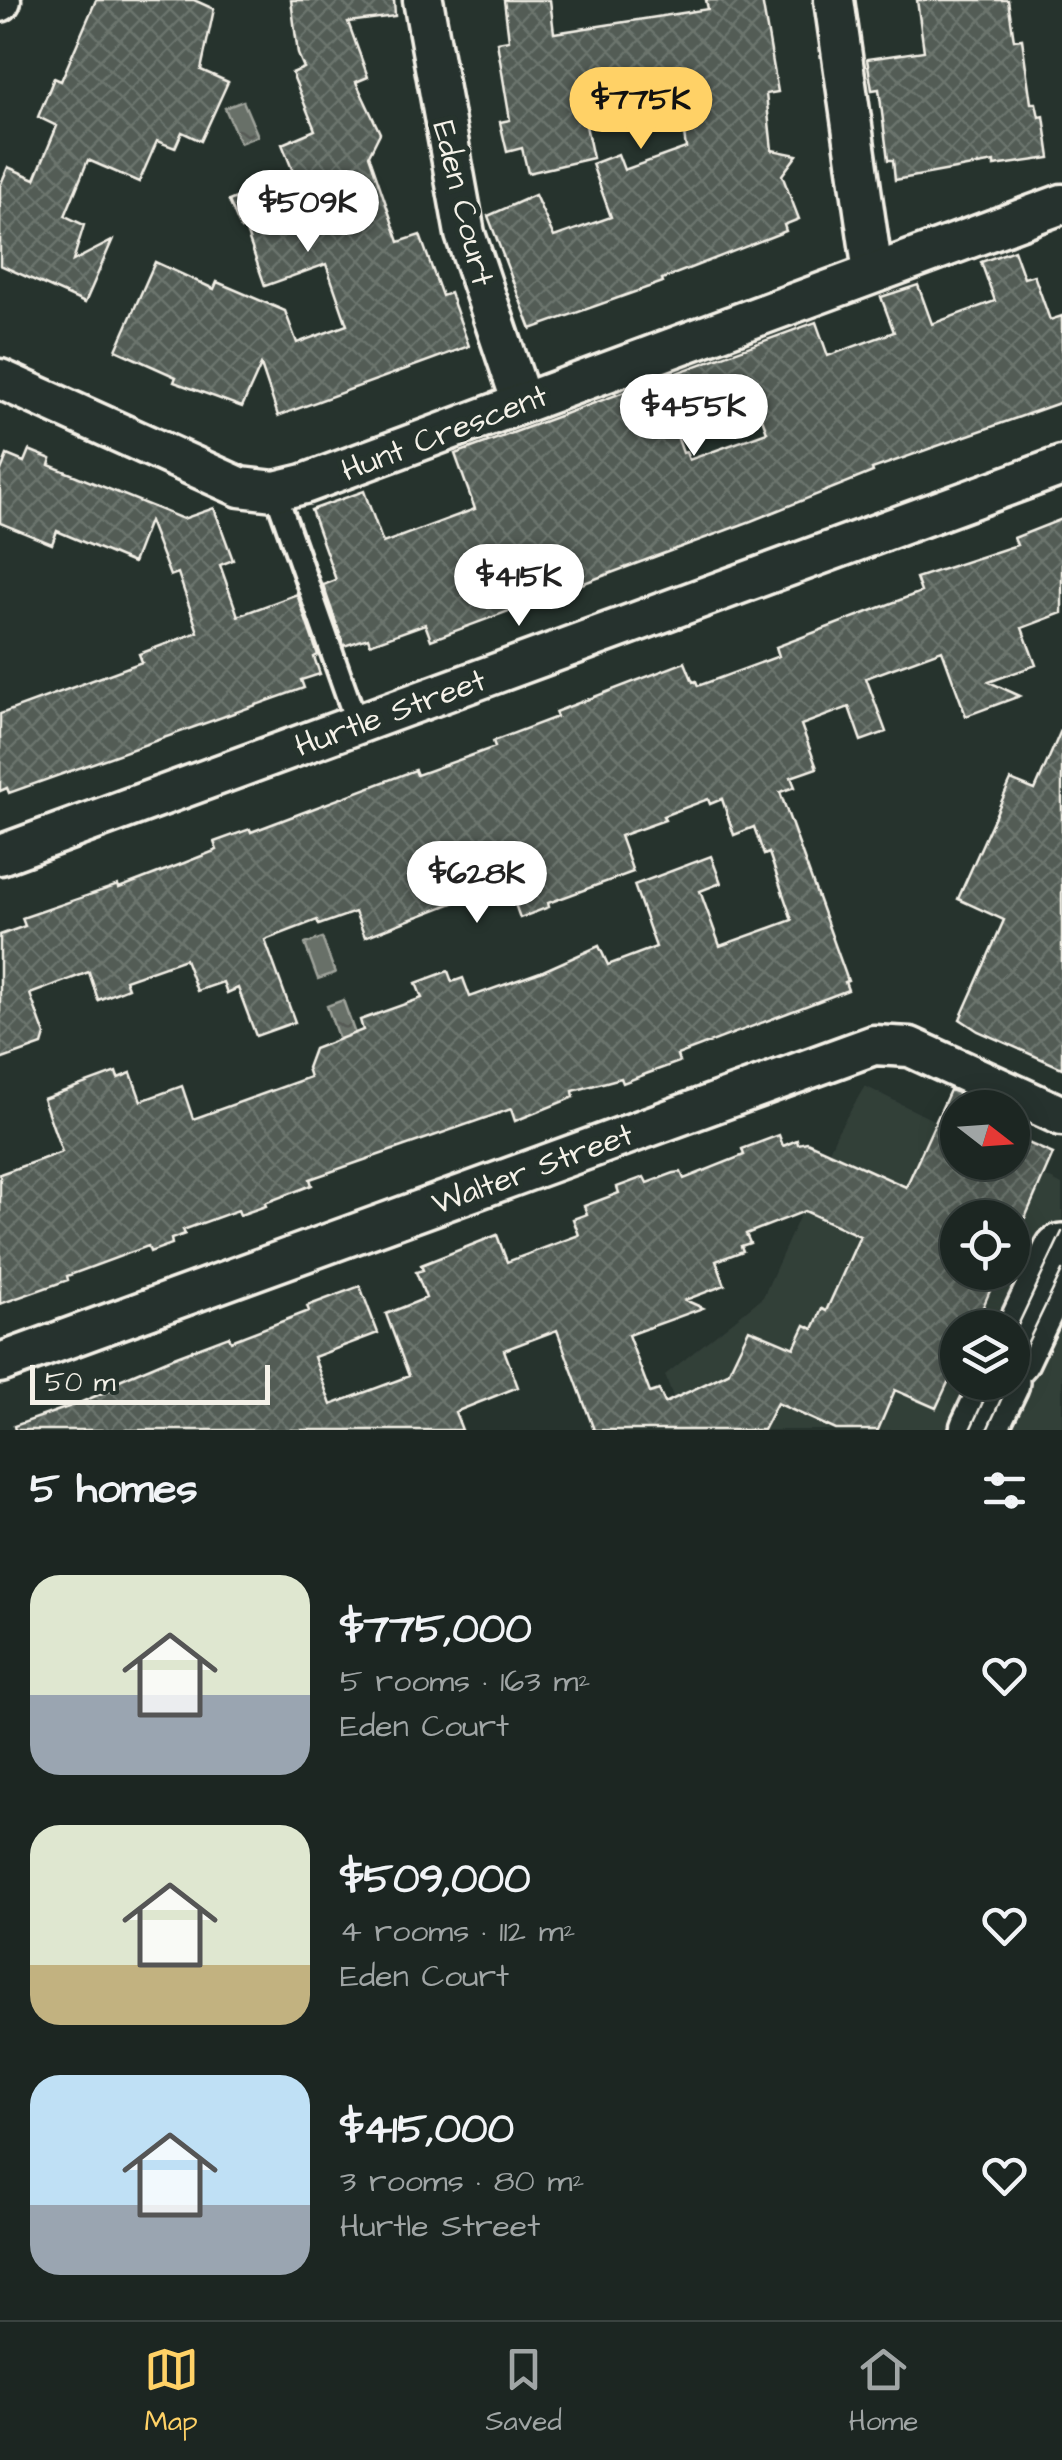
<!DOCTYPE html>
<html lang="en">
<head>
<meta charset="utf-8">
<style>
  body { margin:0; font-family:"Architects Daughter",sans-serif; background:#252e2a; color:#f1f3f6; height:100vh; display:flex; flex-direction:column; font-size:38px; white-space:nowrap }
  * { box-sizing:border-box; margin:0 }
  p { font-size:32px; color:#a0a5a5 }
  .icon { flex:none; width:55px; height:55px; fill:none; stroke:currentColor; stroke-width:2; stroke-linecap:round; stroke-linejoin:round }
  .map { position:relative; height:1430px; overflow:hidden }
  .sheet { display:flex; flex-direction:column; background:#1c2622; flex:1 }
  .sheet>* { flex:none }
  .needle { width:65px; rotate:107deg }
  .fabs { position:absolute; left:940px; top:1090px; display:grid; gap:20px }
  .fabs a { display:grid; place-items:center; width:90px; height:90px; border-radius:50%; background:#1c2622; box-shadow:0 5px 25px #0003,0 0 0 2px #3a4340; font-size:50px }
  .scale { position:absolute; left:30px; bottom:25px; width:240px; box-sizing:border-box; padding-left:10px; border:5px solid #f4f1e8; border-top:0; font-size:28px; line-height:35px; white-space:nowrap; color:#f4f1e8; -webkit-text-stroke:8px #26332d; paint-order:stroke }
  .price { position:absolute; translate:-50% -85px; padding:0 22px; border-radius:35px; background:#fff; color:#222; font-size:32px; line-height:65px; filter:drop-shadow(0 2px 5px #0008) }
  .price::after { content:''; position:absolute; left:50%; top:60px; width:30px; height:22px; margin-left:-15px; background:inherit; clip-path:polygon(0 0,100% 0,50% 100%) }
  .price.on { background:#ffd166; color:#111 }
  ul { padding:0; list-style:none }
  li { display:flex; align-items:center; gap:30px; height:250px; padding:0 30px }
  li span { display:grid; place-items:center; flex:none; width:280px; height:200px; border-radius:30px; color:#555 }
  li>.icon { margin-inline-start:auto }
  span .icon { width:120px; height:120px; fill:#fffc; stroke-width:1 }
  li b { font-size:42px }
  h2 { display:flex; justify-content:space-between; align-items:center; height:120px; padding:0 30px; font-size:42px }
  .tabs { display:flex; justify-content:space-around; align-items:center; height:140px; border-top:2px solid #3a4340; background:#1c2622; font-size:28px; color:#a0a5a5 }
  .tabs a { display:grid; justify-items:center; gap:5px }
  .tabs .on { color:#ffd166 }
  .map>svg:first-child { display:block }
  .built { fill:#333f39; fill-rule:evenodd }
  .water { fill:url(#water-ripples); stroke:#9fa39b; stroke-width:2.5 }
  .building { fill:url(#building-cross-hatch); stroke:#f4f1e8; stroke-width:2.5; fill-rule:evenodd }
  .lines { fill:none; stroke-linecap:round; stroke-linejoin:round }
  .service-casing { stroke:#f4f1e8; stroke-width:28 }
  .minor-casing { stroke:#f4f1e8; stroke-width:45 }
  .primary-casing { stroke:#f4f1e8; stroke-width:62 }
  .service { stroke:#26332d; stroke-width:20 }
  .minor { stroke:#26332d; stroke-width:38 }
  .primary { stroke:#26332d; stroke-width:55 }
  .tram { stroke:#f4f1e8; stroke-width:2.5 }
  .labels { text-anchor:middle; stroke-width:10; stroke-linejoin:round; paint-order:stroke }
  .street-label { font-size:32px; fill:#f4f1e8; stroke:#26332d }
</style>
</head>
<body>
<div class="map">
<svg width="1062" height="1430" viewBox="0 0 1062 1430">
  <defs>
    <pattern id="water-ripples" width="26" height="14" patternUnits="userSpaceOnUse" patternTransform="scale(2.5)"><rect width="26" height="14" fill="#676f68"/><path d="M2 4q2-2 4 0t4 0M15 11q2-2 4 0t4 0" fill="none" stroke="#565a55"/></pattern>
    <pattern id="building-cross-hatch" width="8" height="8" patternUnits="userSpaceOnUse" patternTransform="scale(2.5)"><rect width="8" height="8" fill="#525c55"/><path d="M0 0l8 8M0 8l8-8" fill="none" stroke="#6c746d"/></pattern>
  </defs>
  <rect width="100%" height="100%" fill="#26332d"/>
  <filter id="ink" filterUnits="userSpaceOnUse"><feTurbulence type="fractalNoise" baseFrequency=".01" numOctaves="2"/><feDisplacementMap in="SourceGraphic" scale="20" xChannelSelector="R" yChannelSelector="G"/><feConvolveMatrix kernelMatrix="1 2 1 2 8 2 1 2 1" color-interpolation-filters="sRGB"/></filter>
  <g filter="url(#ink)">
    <path class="built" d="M 865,1086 L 957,1132 L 958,1162 L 1012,1162 L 1013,1160 L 1062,1185 L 1062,1430 L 685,1430 L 665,1375 L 763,1297 L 838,1131 ZM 958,1218 L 1012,1218 L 1012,1272 L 958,1272 ZM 958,1328 L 1012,1328 L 1012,1382 L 958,1382 Z"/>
    <g class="water">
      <polygon points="243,101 258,136 240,143 225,108"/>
      <polygon points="322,938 335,973 318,979 305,944"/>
      <polygon points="343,1000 355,1034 339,1040 327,1006"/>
    </g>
    <g class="building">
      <polygon points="96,0 194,0 214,9 201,70 228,82 201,141 182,132 175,148 157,141 139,182 88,160 65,216 84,225 73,261 112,241 85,303 0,265 0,186 8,167 35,179 57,126 38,117 54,78 61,81"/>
      <polygon points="291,0 394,0 395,16 348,22 368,77 356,82 380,133 369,155 399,242 420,235 442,296 450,293 469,346 278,416 261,365 242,407 174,382 176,377 116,350 155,262 214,289 217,282 285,311 297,343 347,325 326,264 265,286 245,228 241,229 229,201 294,174 282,144 315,130 292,73 304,68 298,54"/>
      <polygon points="504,0 550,0 554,33 708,9 706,0 762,0 778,92 766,94 772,150 797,155 782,175 799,219 784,225 786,231 662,279 663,282 531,329 488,216 535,195 554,237 611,217 592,164 618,154 624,170 686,148 675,71 598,82 603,103 582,107 593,158 528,173 522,148 507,152 500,122 510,120 497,42 509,40"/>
      <polygon points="917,0 1008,0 1014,40 1022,39 1031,103 1036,103 1039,117 1044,116 1050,158 994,166 994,162 895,180 893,160 888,160 879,89 872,90 867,59 924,51"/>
      <path d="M 1014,250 L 1024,278 L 1034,275 L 1050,320 L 1062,316 L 1062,402 L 872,469 L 873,472 L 751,521 L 431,640 L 425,624 L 370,644 L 368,638 L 344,646 L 323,585 L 336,580 L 311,510 L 364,491 L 383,543 L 475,509 L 455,454 L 816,322 L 828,356 L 894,332 L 881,297 L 918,285 L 932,324 L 995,301 L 981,262 ZM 742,380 L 745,386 L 750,385 L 767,432 L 689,460 L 686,452 L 683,453 L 667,408 Z"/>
      <polygon points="29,450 51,459 49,465 183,519 214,508 233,560 220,565 238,616 297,594 318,655 314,657 320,674 301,680 304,688 9,793 7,788 0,791 0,714 142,662 139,654 198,632 178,573 170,576 149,521 133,563 57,531 52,544 0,523 0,473 7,455 24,462"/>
      <polygon points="1062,519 1062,613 1022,628 1036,665 989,682 1020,696 966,716 942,650 866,678 886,732 861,741 849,707 801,725 817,768 791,777 795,787 780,792 848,981 845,982 848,990 677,1055 679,1062 646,1074 623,1083 621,1078 573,1091 574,1097 515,1121 511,1109 373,1157 310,1179 312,1185 265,1203 266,1206 240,1215 238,1210 183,1230 185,1234 171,1239 172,1244 150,1252 148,1246 67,1276 68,1280 0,1304 0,1174 62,1152 43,1099 116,1072 118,1078 131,1073 141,1101 182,1086 193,1119 310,1077 307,1068 314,1049 363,1030 360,1020 422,998 416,983 448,971 452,982 463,978 470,997 543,971 599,946 608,965 656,947 634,885 711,856 721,883 700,891 720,946 792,920 769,853 764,855 754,827 734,835 722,799 710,804 708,799 663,816 665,820 620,836 633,872 548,903 549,907 520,918 507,882 365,937 355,912 319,925 317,920 265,940 295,1022 256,1036 238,988 227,993 223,982 197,991 185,959 125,980 128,988 98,1000 89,972 30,994 45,1035 42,1045 0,1060 0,935 25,926 22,918 118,885 119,888 179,865 217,850 214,842 250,829 251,832 415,770 417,775 495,747 493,741 557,717 555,712 685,662 693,682 696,681 698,686 779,656 776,647 921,592 916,578 1017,545 1014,538"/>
      <polygon points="1062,728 1062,1068 978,1031 960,1019 1004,920 958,899 1011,780 1035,790"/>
      <path d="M 950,1090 L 958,1093 L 958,1162 L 1012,1162 L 1012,1136 L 1053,1154 L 1025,1218 L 958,1218 L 958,1272 L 998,1272 L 974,1328 L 958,1328 L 958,1361 L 936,1408 L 895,1390 L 878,1430 L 836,1430 L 777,1403 L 763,1430 L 594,1430 L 557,1330 L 504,1350 L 518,1387 L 455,1412 L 462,1430 L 15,1430 L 14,1426 L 77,1404 L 119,1386 L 117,1381 L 174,1357 L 229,1336 L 231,1341 L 309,1311 L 307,1306 L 360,1286 L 378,1333 L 314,1357 L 331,1405 L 409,1376 L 386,1314 L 426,1298 L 416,1272 L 423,1270 L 421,1265 L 497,1235 L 507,1262 L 579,1235 L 573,1219 L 587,1214 L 584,1206 L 619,1193 L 617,1187 L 644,1177 L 647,1183 L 674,1173 L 681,1172 L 684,1179 L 744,1155 L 742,1149 L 779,1135 L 783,1146 L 797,1140 L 798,1144 L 807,1142 L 906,1187 ZM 805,1211 L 860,1236 L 826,1311 L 822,1309 L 813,1329 L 805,1325 L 794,1348 L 749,1329 L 728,1373 L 665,1403 L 659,1390 L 650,1393 L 628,1335 L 703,1308 L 685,1300 L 725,1285 L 716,1261 L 743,1251 L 741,1246 L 750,1243 L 746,1234 Z"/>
    </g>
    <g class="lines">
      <g class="service-casing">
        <polyline id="service" points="275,491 357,724"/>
      </g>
      <g class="minor-casing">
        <g id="minor">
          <polyline points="423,0 465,234 522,403"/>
          <polyline points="834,0 873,273"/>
          <polyline points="0,2 1,0"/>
          <polyline points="0,379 240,487 275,491 304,484 1062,204"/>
          <polyline points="0,855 1062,466"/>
          <polyline points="0,1363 874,1045 910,1047 1062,1116"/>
        </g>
      </g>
      <g class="primary-casing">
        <g id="primary">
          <polyline points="1012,1357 1062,1252"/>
          <polyline points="978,1430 1001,1382"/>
        </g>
      </g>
      <use href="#service" class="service"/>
      <use href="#minor" class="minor"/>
      <use href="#primary" class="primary"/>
      <g class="tram">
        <polyline points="1012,1338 1062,1232"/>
        <polyline points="1012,1375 1062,1271"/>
        <polyline points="970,1430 992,1382"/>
        <polyline points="987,1430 1009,1382"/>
      </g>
    </g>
  </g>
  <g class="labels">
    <g class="street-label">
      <text transform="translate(464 203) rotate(76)" y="11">Eden Court</text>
      <text transform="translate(444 432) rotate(-21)" y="11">Hunt Crescent</text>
      <text transform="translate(390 712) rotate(-20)" y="11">Hurtle Street</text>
      <text transform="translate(532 1168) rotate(-20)" y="11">Walter Street</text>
    </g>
  </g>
</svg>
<div class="fabs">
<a><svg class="needle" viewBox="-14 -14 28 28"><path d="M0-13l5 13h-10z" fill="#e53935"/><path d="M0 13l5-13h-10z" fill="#a0a5a5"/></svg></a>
<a><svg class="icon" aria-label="locate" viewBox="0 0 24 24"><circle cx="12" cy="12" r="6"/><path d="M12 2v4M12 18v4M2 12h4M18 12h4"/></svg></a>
<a><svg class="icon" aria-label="layers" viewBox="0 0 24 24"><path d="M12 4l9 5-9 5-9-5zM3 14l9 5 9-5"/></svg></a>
</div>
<div class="scale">50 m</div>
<b class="price on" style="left:641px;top:152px">$775K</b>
<b class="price" style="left:308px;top:255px">$509K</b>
<b class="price" style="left:694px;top:459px">$455K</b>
<b class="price" style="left:519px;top:629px">$415K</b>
<b class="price" style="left:477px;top:926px">$628K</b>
</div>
<section class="sheet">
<h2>5 homes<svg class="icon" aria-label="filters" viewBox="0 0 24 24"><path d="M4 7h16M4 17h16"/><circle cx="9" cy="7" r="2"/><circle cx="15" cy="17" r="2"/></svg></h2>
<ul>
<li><span style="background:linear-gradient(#dfe7d0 60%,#9aa5b1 0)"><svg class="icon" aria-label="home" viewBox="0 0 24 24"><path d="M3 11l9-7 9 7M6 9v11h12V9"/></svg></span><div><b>$775,000</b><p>5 rooms · 163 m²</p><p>Eden Court</p></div><svg class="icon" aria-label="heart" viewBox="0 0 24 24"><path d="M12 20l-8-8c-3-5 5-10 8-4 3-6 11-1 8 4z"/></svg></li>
<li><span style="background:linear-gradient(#dfe7d0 70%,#c2b280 0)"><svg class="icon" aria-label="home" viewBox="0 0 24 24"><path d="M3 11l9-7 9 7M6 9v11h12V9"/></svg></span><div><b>$509,000</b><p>4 rooms · 112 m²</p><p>Eden Court</p></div><svg class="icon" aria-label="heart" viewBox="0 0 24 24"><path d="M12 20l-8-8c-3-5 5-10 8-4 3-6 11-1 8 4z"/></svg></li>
<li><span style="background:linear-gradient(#bfe0f5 65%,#9aa5b1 0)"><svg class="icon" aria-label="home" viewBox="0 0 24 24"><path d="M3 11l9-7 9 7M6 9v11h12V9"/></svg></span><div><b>$415,000</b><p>3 rooms · 80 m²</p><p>Hurtle Street</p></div><svg class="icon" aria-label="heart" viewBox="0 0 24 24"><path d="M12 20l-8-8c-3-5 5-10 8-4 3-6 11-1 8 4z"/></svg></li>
</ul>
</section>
<nav class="tabs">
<a class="on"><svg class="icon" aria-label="map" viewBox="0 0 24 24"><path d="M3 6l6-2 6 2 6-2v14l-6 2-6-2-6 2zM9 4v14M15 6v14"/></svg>Map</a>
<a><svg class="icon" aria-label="saved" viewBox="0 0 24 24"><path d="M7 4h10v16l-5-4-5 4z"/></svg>Saved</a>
<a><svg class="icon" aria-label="home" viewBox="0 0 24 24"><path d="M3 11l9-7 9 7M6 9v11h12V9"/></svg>Home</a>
</nav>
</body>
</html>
